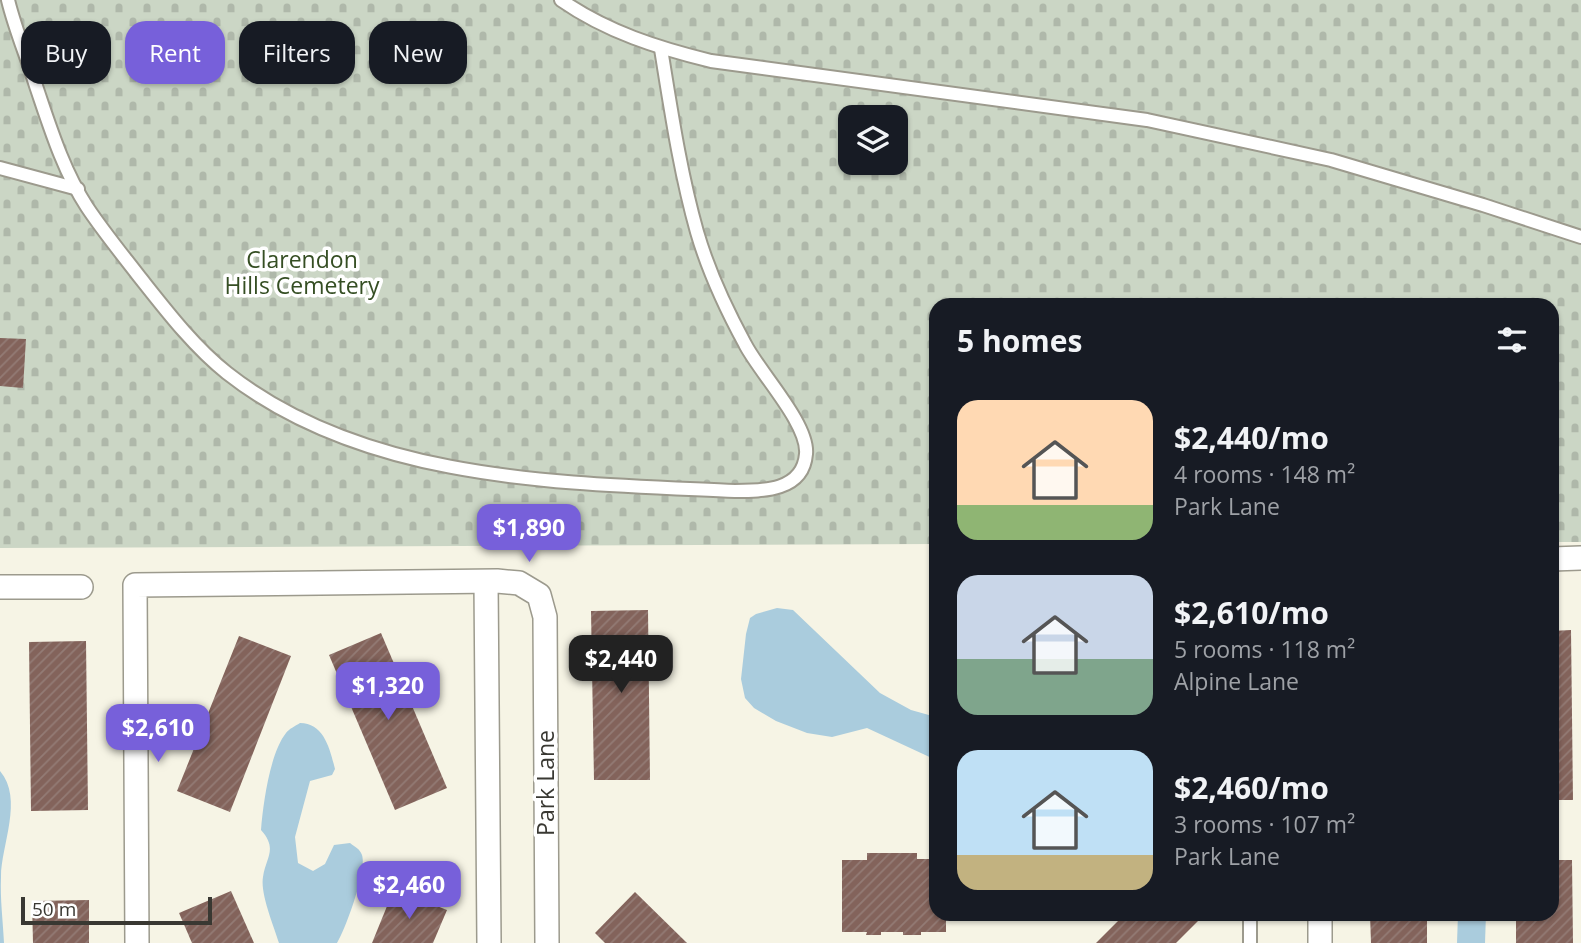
<!DOCTYPE html>
<html lang="en">
<head>
<meta charset="utf-8">
<style>
  body { margin:0; font-family:"Open Sans",sans-serif; background:#20242c; color:#f1f3f6; height:100vh; display:flex; flex-direction:column; font-size:26px; white-space:nowrap }
  * { box-sizing:border-box; margin:0 }
  p { font-size:23px; color:#9ea1a6 }
  .icon { flex:none; width:38px; height:38px; fill:none; stroke:currentColor; stroke-width:2; stroke-linecap:round; stroke-linejoin:round }
  .map { position:relative; flex:1; overflow:hidden }
  .panel { position:absolute; left:929px; top:298px; width:630px; height:623px; display:flex; flex-direction:column; background:#171b24; border-radius:21px; box-shadow:0 2px 5px #0004 }
  .panel>* { flex:none }
  .guide { position:absolute; left:21px; top:21px; width:665px; height:63px; display:flex; gap:14px }
  .fabs { position:absolute; left:838px; top:105px; display:grid; gap:14px }
  .fabs a { display:grid; place-items:center; width:70px; height:70px; border-radius:14px; background:#171b24; box-shadow:0 2px 5px #0004; font-size:35px }
  .scale { position:absolute; left:21px; bottom:18px; width:191px; box-sizing:border-box; padding-left:7px; border:4px solid #393832; border-top:0; font-size:19px; line-height:24px; white-space:nowrap; color:#393832; -webkit-text-stroke:5px #fff; paint-order:stroke }
  .price { position:absolute; translate:-50% -60px; padding:0 16px; border-radius:14px; background:#7760da; color:#fff; font-size:23px; line-height:46px; filter:drop-shadow(0 2px 4px #0008) }
  .price::after { content:''; position:absolute; left:50%; top:42px; width:21px; height:16px; margin-left:-10px; background:inherit; clip-path:polygon(0 0,100% 0,50% 100%) }
  .price.on { background:#222; color:#fff }
  ul { padding:0; list-style:none }
  li { display:flex; align-items:center; gap:21px; height:175px; padding:0 28px }
  li span { display:grid; place-items:center; flex:none; width:196px; height:140px; border-radius:21px; color:#555 }
  li>.icon { margin-inline-start:auto }
  span .icon { width:84px; height:84px; fill:#fffc; stroke-width:1 }
  li b { font-size:30px }
  h2 { display:flex; justify-content:space-between; align-items:center; height:84px; padding:0 28px; font-size:30px }
  .pill { padding:0 24px; border-radius:21px; background:#171b24; box-shadow:0 2px 5px #0004; font-size:24px; line-height:63px }
  .pill.on { background:#7760da; color:#fff }
  .map>svg:first-child { display:block }
  .cemetery { fill:url(#cemetery-stones); fill-rule:evenodd }
  .water { fill:#acd }
  .building { fill:url(#building-hatch) }
  .lines { fill:none; stroke-linecap:round; stroke-linejoin:round }
  .service-casing { stroke:#9c9a8d; stroke-width:16 }
  .minor-casing { stroke:#9c9a8d; stroke-width:26 }
  .service { stroke:#fff; stroke-width:12 }
  .minor { stroke:#fff; stroke-width:23 }
  .labels { text-anchor:middle; stroke-width:7; stroke-linejoin:round; paint-order:stroke }
  .park-label { font-size:23px; fill:#354e23; stroke:#fff }
  .street-label { font-size:23px; fill:#393832; stroke:#fff }
</style>
</head>
<body>
<div class="map">
<svg width="1581" height="943" viewBox="0 0 1581 943">
  <defs>
    <pattern id="cemetery-stones" width="16" height="16" patternUnits="userSpaceOnUse" patternTransform="scale(1.75)"><rect width="16" height="16" fill="#cbd6c5"/><path d="M2 7V4a2 2 0 0 1 4 0v3zM10 15v-3a2 2 0 0 1 4 0v3z" fill="#afb8aa"/></pattern>
    <pattern id="building-hatch" width="6" height="6" patternUnits="userSpaceOnUse" patternTransform="scale(1.75)"><rect width="6" height="6" fill="#83635b"/><path d="M-1 1l2-2M0 6l6-6M5 7l2-2" fill="none" stroke="#937b75"/></pattern>
  </defs>
  <rect width="100%" height="100%" fill="#f6f4e5"/>
  <path class="cemetery" d="M 0,0 L 1581,0 L 1581,542 L 1552,542 L 1552,304 L 936,304 L 936,544 L 0,548 ZM 850,117 L 896,117 L 896,163 L 850,163 Z"/>
  <g class="water">
    <polygon points="777,608 793,610 880,693 911,710 936,717 936,760 867,728 832,737 807,733 776,721 754,708 745,698 741,679 746,634 750,618 756,614"/>
    <path d="M 300,723 C 324,723 330,749 335,769 L 332,775 L 310,781 L 295,837 L 298,863 L 313,871 L 325,864 L 334,845 L 350,843 C 355,847 360,849 362,855 C 367,870 346,928 337,943 L 279,943 C 274,926 260,894 263,877 C 266,857 278,849 261,830 C 263,804 270,753 286,733 C 289,729 295,726 300,723 Z"/>
    <path d="M 0,771 C 24,799 1,845 1,877 C 0,899 3,921 4,943 L 0,943 Z"/>
    <polygon points="1458,914 1486,914 1485,943 1457,943"/>
  </g>
  <g class="building">
    <polygon points="0,338 26,339 23,388 0,386"/>
    <polygon points="648,610 650,780 594,780 591,611"/>
    <polygon points="1571,630 1573,800 1552,800 1552,631"/>
    <polygon points="381,633 447,788 395,810 329,655"/>
    <polygon points="239,636 291,656 230,812 177,791"/>
    <polygon points="86,641 88,810 31,811 29,642"/>
    <polygon points="867,853 917,853 917,859 936,859 936,914 946,914 946,932 921,932 921,935 903,935 903,932 881,932 881,935 866,935 867,932 842,932 842,860 867,860"/>
    <polygon points="1552,860 1572,860 1573,943 1516,943 1516,914 1552,914"/>
    <polygon points="394,889 447,910 433,943 372,943"/>
    <polygon points="231,891 254,943 192,943 179,913"/>
    <polygon points="635,892 687,943 605,943 595,933"/>
    <polygon points="89,900 89,943 33,943 32,901"/>
    <polygon points="1125,914 1201,914 1203,916 1176,943 1096,943"/>
    <polygon points="1370,914 1427,914 1427,943 1371,943"/>
  </g>
  <g class="lines">
    <g class="service-casing">
      <g id="service">
        <path d="M 8,0 C 15,29 27,57 36,86 C 50,127 63,170 87,207 C 103,231 121,253 138,275 C 165,309 193,346 227,373 C 367,483 565,483 735,491 C 763,491 803,491 806,454 C 809,424 759,372 745,344 C 726,309 708,270 697,232 C 680,172 671,110 661,49"/>
        <path d="M 561,0 C 607,32 658,48 711,61 L 1147,120 L 1331,160 L 1483,205 L 1581,237"/>
        <polyline points="0,168 78,189"/>
        <polyline points="1250,943 1250,914"/>
      </g>
    </g>
    <g class="minor-casing">
      <g id="minor">
        <polyline points="1552,559 1581,558"/>
        <polyline points="486,582 489,943"/>
        <polyline points="0,587 81,587"/>
        <polyline points="1320,914 1320,943"/>
        <polyline points="137,943 135,585 497,581 519,583 539,595 545,617 547,943"/>
      </g>
    </g>
    <use href="#service" class="service"/>
    <use href="#minor" class="minor"/>
  </g>
  <g class="labels">
    <g class="park-label">
      <text x="302" y="268">Clarendon<tspan x="302" dy="26">Hills Cemetery</tspan></text>
    </g>
    <g class="street-label">
      <text transform="translate(546 783) rotate(-90)" y="8">Park Lane</text>
    </g>
  </g>
</svg>
<div class="fabs">
<a><svg class="icon" aria-label="layers" viewBox="0 0 24 24"><path d="M12 4l9 5-9 5-9-5zM3 14l9 5 9-5"/></svg></a>
</div>
<div class="scale">50 m</div>
<b class="price" style="left:529px;top:564px">$1,890</b>
<b class="price on" style="left:621px;top:695px">$2,440</b>
<b class="price" style="left:388px;top:722px">$1,320</b>
<b class="price" style="left:158px;top:764px">$2,610</b>
<b class="price" style="left:409px;top:921px">$2,460</b>
<div class="guide">
<a class="pill">Buy</a>
<a class="pill on">Rent</a>
<a class="pill">Filters</a>
<a class="pill">New</a>
</div>
<section class="panel">
<h2>5 homes<svg class="icon" aria-label="filters" viewBox="0 0 24 24"><path d="M4 7h16M4 17h16"/><circle cx="9" cy="7" r="2"/><circle cx="15" cy="17" r="2"/></svg></h2>
<ul>
<li><span style="background:linear-gradient(#ffd9b3 75%,#8fb573 0)"><svg class="icon" aria-label="home" viewBox="0 0 24 24"><path d="M3 11l9-7 9 7M6 9v11h12V9"/></svg></span><div><b>$2,440/mo</b><p>4 rooms · 148 m²</p><p>Park Lane</p></div></li>
<li><span style="background:linear-gradient(#c9d6e8 60%,#7fa58c 0)"><svg class="icon" aria-label="home" viewBox="0 0 24 24"><path d="M3 11l9-7 9 7M6 9v11h12V9"/></svg></span><div><b>$2,610/mo</b><p>5 rooms · 118 m²</p><p>Alpine Lane</p></div></li>
<li><span style="background:linear-gradient(#bfe0f5 75%,#c2b280 0)"><svg class="icon" aria-label="home" viewBox="0 0 24 24"><path d="M3 11l9-7 9 7M6 9v11h12V9"/></svg></span><div><b>$2,460/mo</b><p>3 rooms · 107 m²</p><p>Park Lane</p></div></li>
</ul>
</section>
</div>
</body>
</html>
